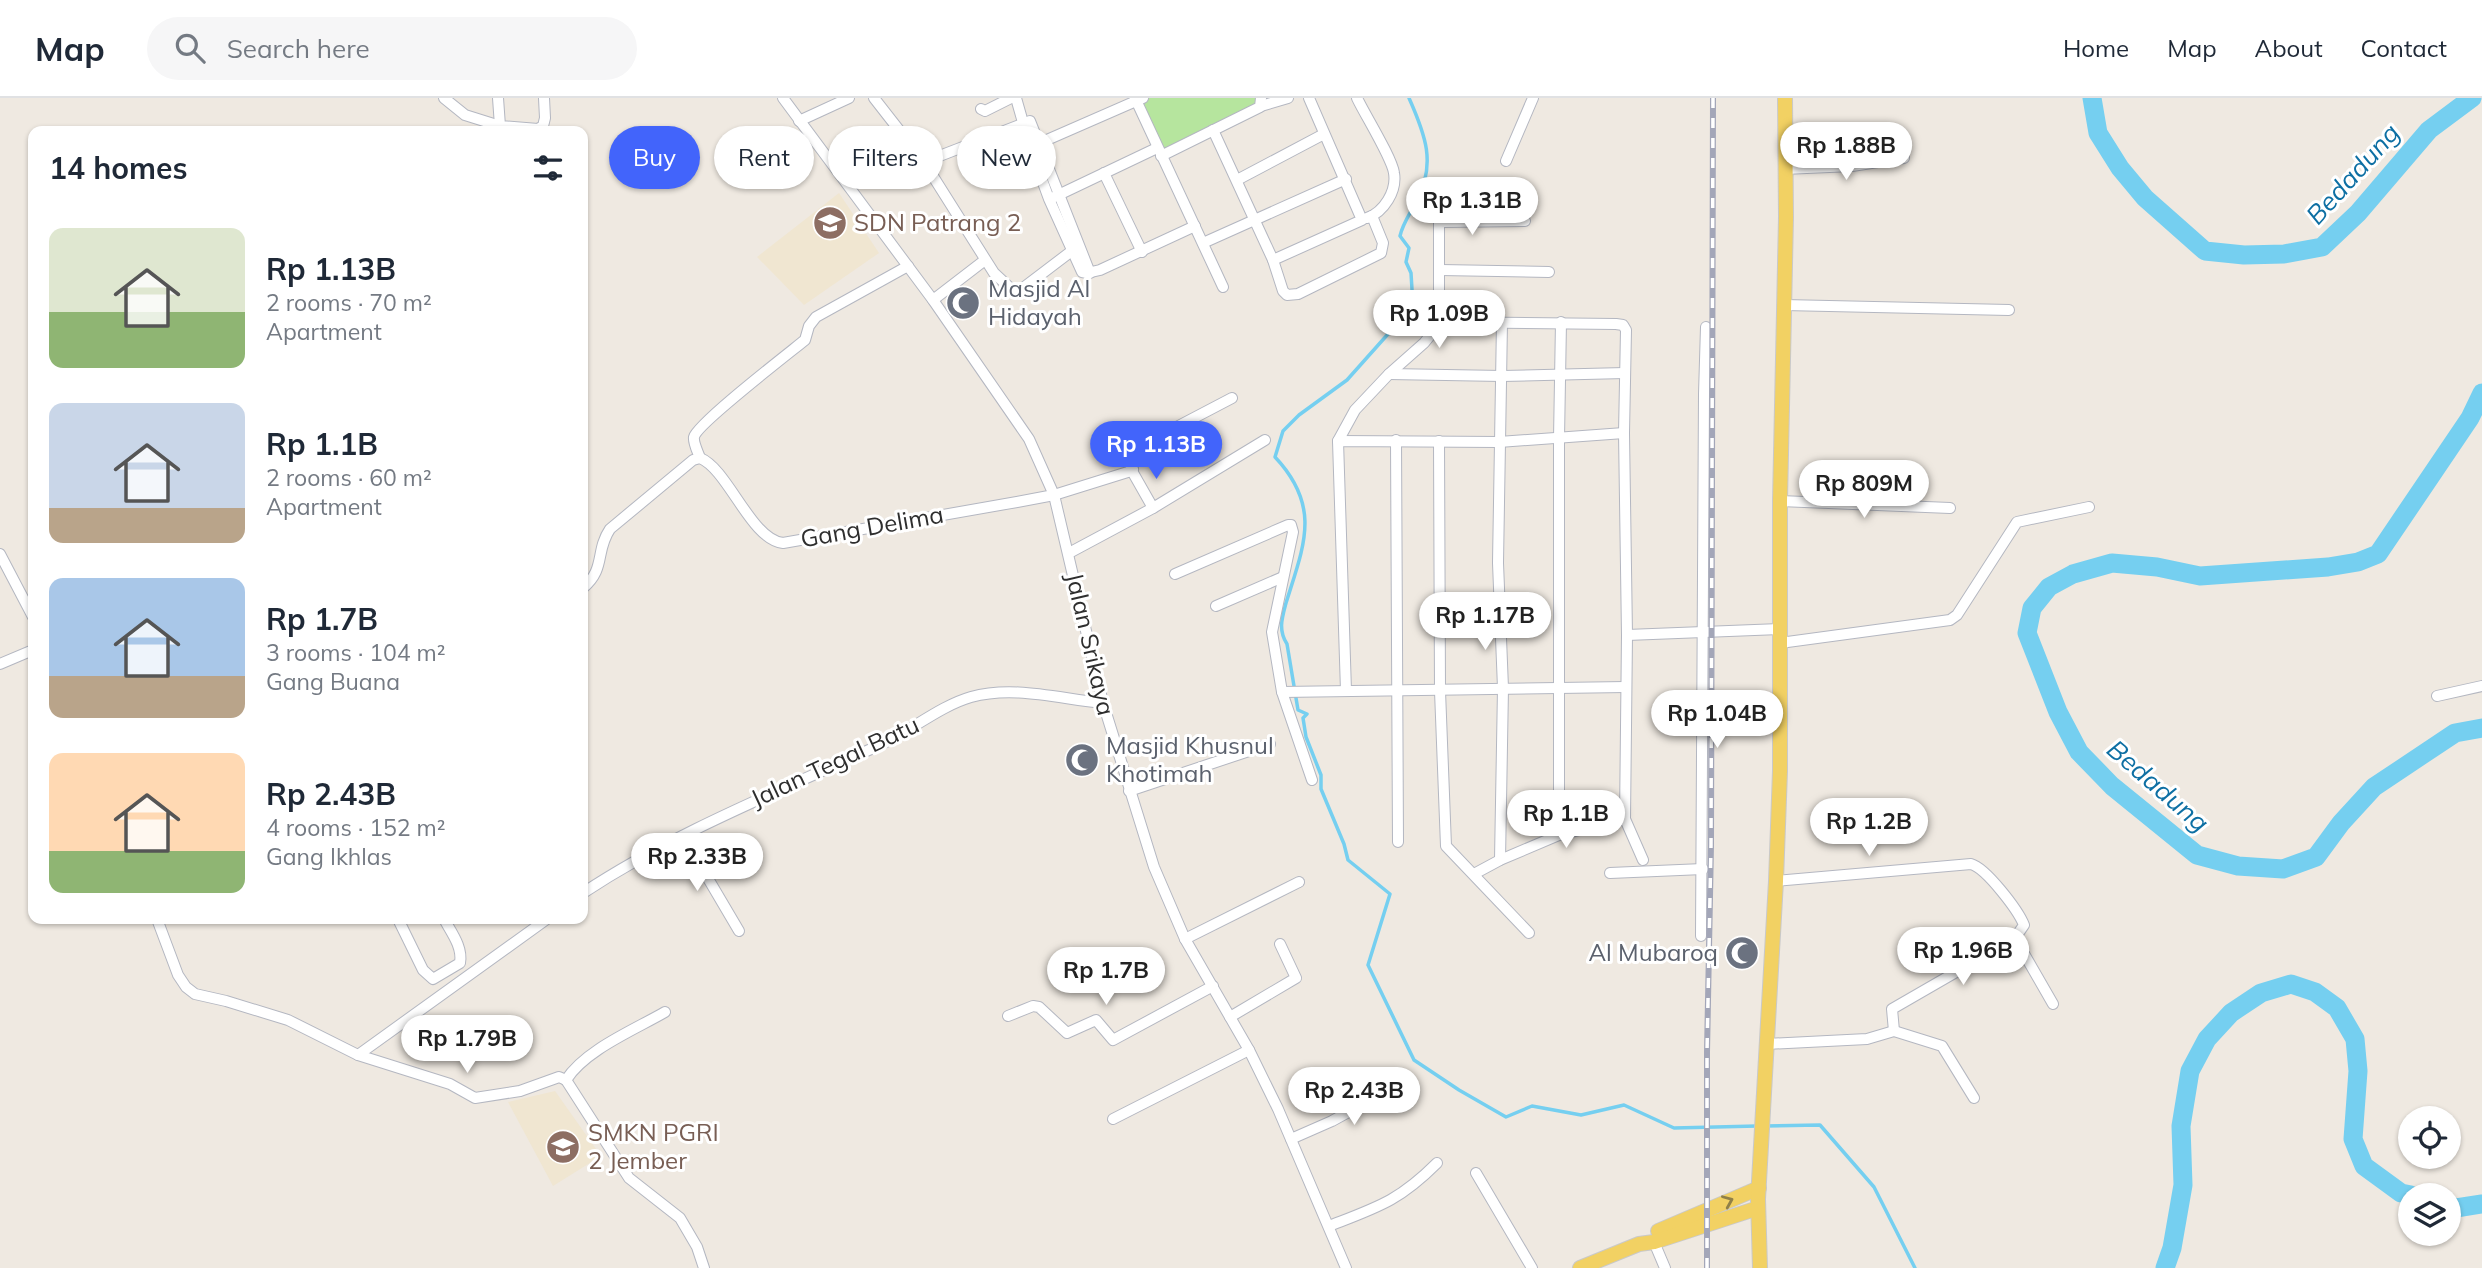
<!DOCTYPE html>
<html lang="en">
<head>
<meta charset="utf-8">
<style>
  body { margin:0; font-family:Mulish,sans-serif; background:#f6f6f7; color:#1f2937; height:100vh; display:flex; flex-direction:column; font-size:26px; white-space:nowrap }
  * { box-sizing:border-box; margin:0 }
  p { font-size:23px; color:#747a83 }
  .icon { flex:none; width:38px; height:38px; fill:none; stroke:currentColor; stroke-width:2; stroke-linecap:round; stroke-linejoin:round }
  .map { position:relative; flex:1; overflow:hidden }
  .details { position:absolute; left:28px; top:28px; width:560px; height:798px; display:flex; flex-direction:column; background:#fff; border-radius:14px; box-shadow:0 2px 5px #0004 }
  .details>* { flex:none }
  .guide { position:absolute; left:609px; top:28px; width:665px; height:63px; display:flex; gap:14px }
  .fabs { position:absolute; left:2398px; top:1008px; display:grid; gap:14px }
  .fabs a { display:grid; place-items:center; width:63px; height:63px; border-radius:50%; background:#fff; box-shadow:0 2px 5px #0004; font-size:35px }
  .price { position:absolute; translate:-50% -60px; padding:0 16px; border-radius:24px; background:#fff; color:#222; font-size:23px; line-height:46px; filter:drop-shadow(0 2px 4px #0008) }
  .price::after { content:''; position:absolute; left:50%; top:42px; width:21px; height:16px; margin-left:-10px; background:inherit; clip-path:polygon(0 0,100% 0,50% 100%) }
  .price.current { background:#4264fb; color:#fff }
  ul { padding:0; list-style:none }
  li { display:flex; align-items:center; gap:21px; height:175px; padding:0 21px }
  li span { display:grid; place-items:center; flex:none; width:196px; height:140px; border-radius:14px; color:#555 }
  li>.icon { margin-inline-start:auto }
  span .icon { width:84px; height:84px; fill:#fffc; stroke-width:1 }
  li b { font-size:30px }
  h2 { display:flex; justify-content:space-between; align-items:center; height:84px; padding:0 21px; font-size:30px }
  .pill { padding:0 24px; border-radius:32px; background:#fff; box-shadow:0 2px 5px #0004; font-size:24px; line-height:63px }
  .pill.current { background:#4264fb; color:#fff }
  header { display:flex; align-items:center; gap:42px; box-sizing:border-box; height:98px; padding:0 35px; background:#fff; border-bottom:2px solid #e0e1e3 }
  header strong { font-size:33px }
  nav { display:flex; gap:38px; margin-inline-start:auto; font-size:24px }
  .search { width:490px; height:63px; background:#f6f6f7; display:flex; align-items:center; gap:18px; box-sizing:border-box; padding:0 24px; border-radius:38px; color:#747a83; font-size:26px }
  .map>svg:first-child { display:block }
  .education { fill:#f0e6d1 }
  .green { fill:#b6e59e }
  .lines { fill:none; stroke-linecap:round; stroke-linejoin:round }
  .stream { stroke:#75cff0; stroke-width:3.5 }
  .river { stroke:#75cff0; stroke-width:19 }
  .minor-casing { stroke:#b4b7c1; stroke-width:12 }
  .major-casing { stroke:#c9c9c9; stroke-width:16 }
  .minor { stroke:#fff; stroke-width:10 }
  .major { stroke:#f2d163; stroke-width:14 }
  .rail-casing { stroke:#a3a6b8; stroke-width:6 }
  .rail { stroke:#fff; stroke-width:3.5; stroke-dasharray:10; stroke-linecap:butt }
  .oneway { stroke:#908048 }
  .labels { text-anchor:middle; stroke-width:6; stroke-linejoin:round; paint-order:stroke }
  .education-label { font-size:24px; fill:#785e54; stroke:#fff; text-anchor:start }
  .worship-label { font-size:24px; fill:#5b616d; stroke:#fff; text-anchor:start }
  .street-label { font-size:24px; fill:#2e2e2e; stroke:#fff }
  .water-label { font-size:26px; font-style:italic; fill:#0d6fa3; stroke:#fff }
</style>
</head>
<body>
<header>
<strong>Map</strong>
<div class="search"><svg class="icon" aria-label="search" viewBox="0 0 24 24"><circle cx="10" cy="10" r="6"/><path d="M15 15l6 6"/></svg>Search here</div>
<nav><a>Home</a><a>Map</a><a>About</a><a>Contact</a></nav>
</header>
<div class="map">
<svg width="2482" height="1170" viewBox="0 0 2482 1170">
  <rect width="100%" height="100%" fill="#efe9e1"/>
  <g class="education">
    <polygon points="839,95 879,155 804,207 757,159"/>
    <polygon points="555,993 601,1058 553,1088 508,1004"/>
  </g>
  <polygon class="green" points="1144,0 1260,0 1261,9 1162,57 1137,3"/>
  <g class="lines">
    <g class="stream">
      <path d="M 1409,0 C 1425,36 1437,66 1416,104 C 1410,116 1403,125 1400,138 L 1409,150 L 1406,164 L 1411,175 L 1413,208 L 1347,282 L 1299,317 L 1283,333 L 1275,359 C 1322,409 1304,447 1286,505 C 1282,520 1278,532 1287,546 L 1298,612 L 1307,616 L 1303,620 L 1306,639 L 1321,677 L 1321,691 L 1344,746 L 1348,762 L 1390,796 L 1368,867 L 1414,962 L 1459,992 L 1506,1019 L 1532,1008 L 1581,1017 L 1624,1007 L 1674,1030 L 1757,1028"/>
      <polyline points="1764,1028 1820,1027 1874,1089 1915,1170"/>
    </g>
    <g class="river">
      <polyline points="2092,0 2098,35 2120,70 2145,100 2205,153 2244,157 2284,156 2322,149 2358,115 2429,32 2472,0"/>
      <polyline points="2482,295 2470,320 2378,456 2358,464 2328,469 2200,478 2157,469 2112,465 2073,476 2049,489 2032,510 2027,535 2058,614 2079,654 2112,688 2197,757 2238,768 2283,771 2316,759 2341,725 2374,689 2455,635 2482,630"/>
      <polyline points="2448,1107 2456,1110 2482,1106"/>
      <polyline points="2165,1170 2172,1150 2183,1087 2181,1028 2190,973 2207,941 2231,915 2261,895 2291,886 2315,894 2337,910 2355,941 2358,973 2353,1041 2364,1068 2401,1095 2411,1097"/>
    </g>
    <g class="minor-casing">
      <g id="minor">
        <polyline points="444,0 465,17 500,28"/>
        <polyline points="498,0 500,28 538,31 543,28 545,20 544,0"/>
        <polyline points="783,0 933,202 1029,341 1054,397 1103,605 1154,769 1185,841 1249,952 1278,1011 1346,1170"/>
        <polyline points="874,0 924,64 994,175 1010,190 1017,192 1023,190 1073,152"/>
        <polyline points="1016,0 1030,49 1049,101 1082,174 1087,175 1100,172 1195,128"/>
        <polyline points="1135,0 1223,189"/>
        <path d="M 1357,0 C 1365,17 1392,60 1394,75 C 1397,93 1384,114 1367,120"/>
        <polyline points="1261,8 1288,0"/>
        <polyline points="981,11 985,13 1011,0"/>
        <polyline points="799,23 849,0"/>
        <polyline points="1213,32 1273,162 1283,193 1287,197 1298,196 1381,155 1383,145 1372,118"/>
        <polyline points="1033,48 1143,0"/>
        <polyline points="1161,58 1260,9 1261,0"/>
        <polyline points="1506,63 1533,0"/>
        <polyline points="924,64 1030,23 1090,175"/>
        <polyline points="1784,71 1852,68 1904,60"/>
        <polyline points="1104,75 1142,154"/>
        <polyline points="1237,82 1324,36"/>
        <polyline points="1052,100 1157,50"/>
        <polyline points="1504,123 1505,88"/>
        <polyline points="1203,145 1346,81"/>
        <polyline points="1273,162 1362,122 1309,0"/>
        <polyline points="1440,172 1549,174"/>
        <polyline points="933,202 985,162"/>
        <polyline points="1784,207 2009,212"/>
        <polyline points="1439,224 1616,226 1623,227 1626,232 1624,335 1627,537 1625,721 1643,762"/>
        <polyline points="1389,276 1502,278 1625,275"/>
        <polyline points="1396,342 1398,744"/>
        <polyline points="1338,343 1355,312 1389,276 1424,245 1437,229 1439,212 1439,124 1525,123"/>
        <polyline points="1439,343 1440,593 1446,748 1529,835"/>
        <path d="M 700,360 C 698,354 693,345 694,339 C 697,326 789,255 805,242 L 809,228 L 816,219 L 908,168"/>
        <polyline points="1132,373 1153,410"/>
        <polyline points="1780,403 1950,410"/>
        <polyline points="1069,455 1153,410 1265,342"/>
        <polyline points="0,456 33,519"/>
        <polyline points="1175,476 1288,427 1291,427 1293,434 1272,534 1282,594 1312,682"/>
        <path d="M 583,490 C 606,471 595,453 610,431 L 693,362 L 700,360 C 728,371 751,442 783,445 L 1017,404 L 1054,397 L 1131,373 L 1133,371 L 1125,358 L 1127,355 L 1232,300"/>
        <polyline points="1216,508 1283,479"/>
        <polyline points="1627,537 1780,531"/>
        <polyline points="1780,545 1950,522 1957,517 2017,424 2089,409"/>
        <polyline points="0,566 33,552"/>
        <polyline points="1346,593 1338,343 1499,344 1624,335"/>
        <polyline points="1282,594 1626,589"/>
        <polyline points="2437,598 2482,588"/>
        <polyline points="1129,693 1270,646"/>
        <polyline points="1559,737 1559,340 1561,224"/>
        <polyline points="683,738 739,833"/>
        <polyline points="1500,762 1503,590 1498,465 1502,224"/>
        <polyline points="1610,775 1703,771"/>
        <polyline points="1474,776 1500,762 1559,737 1625,721"/>
        <path d="M 1776,783 L 1971,766 C 1986,770 2018,812 2024,827 L 2015,840 L 1892,911 L 1894,933"/>
        <path d="M 583,795 C 677,733 780,693 882,646 C 912,632 940,608 971,599 C 1014,587 1060,601 1103,605"/>
        <polyline points="157,821 178,877 186,889 195,896 226,903 288,922 358,957 450,986 475,1000 520,993 559,979 566,982"/>
        <path d="M 398,821 L 423,872 L 433,881 L 460,865 C 463,849 451,834 444,821"/>
        <polyline points="1701,838 1704,296 1706,229"/>
        <polyline points="2015,840 2053,906"/>
        <polyline points="1185,841 1299,784"/>
        <polyline points="1008,918 1033,908 1039,909 1067,935 1096,922 1113,942 1213,888"/>
        <polyline points="1230,919 1296,880 1280,846"/>
        <polyline points="1766,946 1867,941 1894,933 1942,948 1974,1000"/>
        <polyline points="358,957 547,821"/>
        <polyline points="566,982 629,1080 680,1120 697,1149 704,1170"/>
        <path d="M 566,982 C 585,952 634,932 665,914"/>
        <polyline points="1113,1021 1249,952"/>
        <polyline points="1291,1041 1332,1023 1401,985"/>
        <polyline points="1476,1075 1532,1170"/>
        <path d="M 1329,1128 C 1378,1109 1399,1103 1437,1065"/>
        <polyline points="1654,1144 1665,1170"/>
      </g>
    </g>
    <g class="major-casing">
      <g id="major">
        <polyline points="1658,1133 1759,1090"/>
        <polyline points="1580,1170 1639,1146 1654,1144 1758,1110"/>
        <polyline points="1760,1170 1758,1101 1776,783 1780,673 1780,403 1786,119 1785,0"/>
      </g>
    </g>
    <use href="#minor" class="minor"/>
    <use href="#major" class="major"/>
    <g class="rail-casing">
      <polyline id="rail" points="1707,1170 1707,954 1711,747 1713,0"/>
    </g>
    <use href="#rail" class="rail"/>
  </g>
  <defs><path id="oneway-chevron" d="M-2-3.5L2.5 0L-2 3.5" fill="none" stroke-width="1.6" stroke-linecap="round" stroke-linejoin="round" transform="scale(1.75)"/></defs>
  <use class="oneway" href="#oneway-chevron" transform="translate(1728 1103) rotate(-23)"/>
  <defs>
    <g id="school-disc" transform="scale(1.75)"><circle r="9.5" fill="#8d6e63" stroke="#fff"/><path d="M0-5L7-2L0 1L-7-2ZM-4 1L0 2.5L4 1V4Q0 6-4 4Z" fill="#fff"/></g>
    <g id="mosque-disc" transform="scale(1.75)"><circle r="9.5" fill="#6b7280" stroke="#fff"/><path d="M3.5-4.9A6 6 0 1 0 3.5 4.9A5 5 0 1 1 3.5-4.9Z" fill="#fff"/></g>
  </defs>
  <g fill-rule="evenodd">
    <use href="#school-disc" x="830" y="125"/>
    <use href="#mosque-disc" x="963" y="205"/>
    <use href="#mosque-disc" x="1082" y="662"/>
    <use href="#mosque-disc" x="1742" y="855"/>
    <use href="#school-disc" x="563" y="1049"/>
  </g>
  <g class="labels">
    <g class="education-label">
      <text x="854" y="133">SDN Patrang 2</text>
      <text x="588" y="1043">SMKN PGRI<tspan x="588" dy="28">2 Jember</tspan></text>
    </g>
    <g class="worship-label">
      <text x="988" y="199">Masjid Al<tspan x="988" dy="28">Hidayah</tspan></text>
      <text x="1106" y="656">Masjid Khusnul<tspan x="1106" dy="28">Khotimah</tspan></text>
      <text x="1718" y="863" text-anchor="end">Al Mubaroq</text>
    </g>
    <g class="street-label">
      <text transform="translate(872 429) rotate(-10)" y="8">Gang Delima</text>
      <text transform="translate(1090 546) rotate(77)" y="8">Jalan Srikaya</text>
      <text transform="translate(835 664) rotate(-25)" y="8">Jalan Tegal Batu</text>
    </g>
    <g class="water-label">
      <text transform="translate(2353 76) rotate(-48)" y="9">Bedadung</text>
      <text transform="translate(2158 688) rotate(41)" y="9">Bedadung</text>
    </g>
  </g>
</svg>
<div class="fabs">
<a><svg class="icon" aria-label="locate" viewBox="0 0 24 24"><circle cx="12" cy="12" r="6"/><path d="M12 2v4M12 18v4M2 12h4M18 12h4"/></svg></a>
<a><svg class="icon" aria-label="layers" viewBox="0 0 24 24"><path d="M12 4l9 5-9 5-9-5zM3 14l9 5 9-5"/></svg></a>
</div>
<b class="price" style="left:1846px;top:84px">Rp 1.88B</b>
<b class="price" style="left:1472px;top:139px">Rp 1.31B</b>
<b class="price" style="left:1439px;top:252px">Rp 1.09B</b>
<b class="price current" style="left:1156px;top:383px">Rp 1.13B</b>
<b class="price" style="left:1864px;top:422px">Rp 809M</b>
<b class="price" style="left:1485px;top:554px">Rp 1.17B</b>
<b class="price" style="left:1717px;top:652px">Rp 1.04B</b>
<b class="price" style="left:1566px;top:752px">Rp 1.1B</b>
<b class="price" style="left:1869px;top:760px">Rp 1.2B</b>
<b class="price" style="left:697px;top:795px">Rp 2.33B</b>
<b class="price" style="left:1963px;top:889px">Rp 1.96B</b>
<b class="price" style="left:1106px;top:909px">Rp 1.7B</b>
<b class="price" style="left:467px;top:977px">Rp 1.79B</b>
<b class="price" style="left:1354px;top:1029px">Rp 2.43B</b>
<div class="guide">
<a class="pill current">Buy</a>
<a class="pill">Rent</a>
<a class="pill">Filters</a>
<a class="pill">New</a>
</div>
<section class="details">
<h2>14 homes<svg class="icon" aria-label="filters" viewBox="0 0 24 24"><path d="M4 7h16M4 17h16"/><circle cx="9" cy="7" r="2"/><circle cx="15" cy="17" r="2"/></svg></h2>
<ul>
<li><span style="background:linear-gradient(#dfe7d0 60%,#8fb573 0)"><svg class="icon" aria-label="home" viewBox="0 0 24 24"><path d="M3 11l9-7 9 7M6 9v11h12V9"/></svg></span><div><b>Rp 1.13B</b><p>2 rooms · 70 m²</p><p>Apartment</p></div></li>
<li><span style="background:linear-gradient(#c9d6e8 75%,#b9a48a 0)"><svg class="icon" aria-label="home" viewBox="0 0 24 24"><path d="M3 11l9-7 9 7M6 9v11h12V9"/></svg></span><div><b>Rp 1.1B</b><p>2 rooms · 60 m²</p><p>Apartment</p></div></li>
<li><span style="background:linear-gradient(#a9c7e8 70%,#b9a48a 0)"><svg class="icon" aria-label="home" viewBox="0 0 24 24"><path d="M3 11l9-7 9 7M6 9v11h12V9"/></svg></span><div><b>Rp 1.7B</b><p>3 rooms · 104 m²</p><p>Gang Buana</p></div></li>
<li><span style="background:linear-gradient(#ffd9b3 70%,#8fb573 0)"><svg class="icon" aria-label="home" viewBox="0 0 24 24"><path d="M3 11l9-7 9 7M6 9v11h12V9"/></svg></span><div><b>Rp 2.43B</b><p>4 rooms · 152 m²</p><p>Gang Ikhlas</p></div></li>
</ul>
</section>
</div>
</body>
</html>
